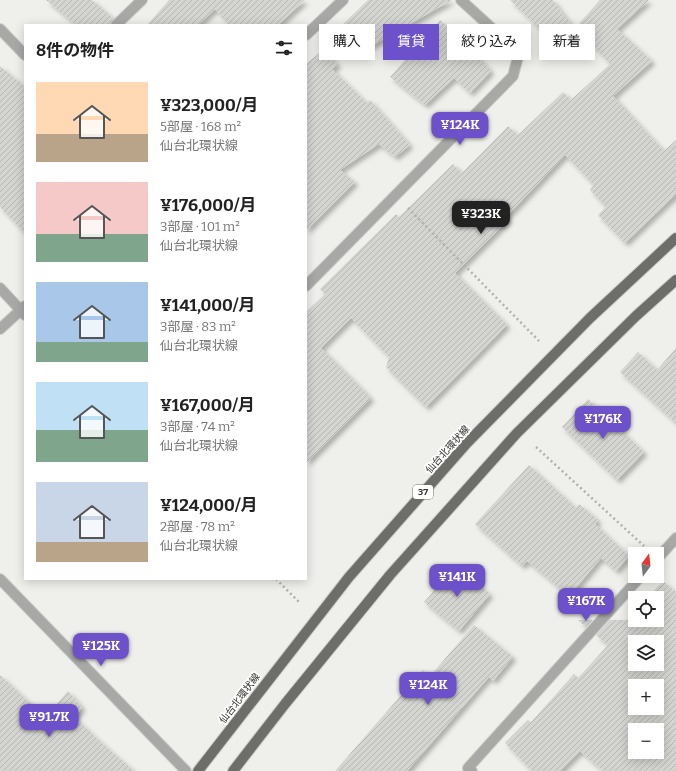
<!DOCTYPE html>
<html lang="ja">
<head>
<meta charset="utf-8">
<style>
  body { margin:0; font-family:Bitter,"Noto Sans JP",serif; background:#f6f6f6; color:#222; height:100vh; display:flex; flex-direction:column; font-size:15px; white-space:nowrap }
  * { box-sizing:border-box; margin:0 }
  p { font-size:13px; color:#767676 }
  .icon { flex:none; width:22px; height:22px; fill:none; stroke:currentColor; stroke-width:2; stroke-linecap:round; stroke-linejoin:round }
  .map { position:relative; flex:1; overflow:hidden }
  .details { position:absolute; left:24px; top:24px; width:283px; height:556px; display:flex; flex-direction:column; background:#fff; border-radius:0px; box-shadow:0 2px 10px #0003 }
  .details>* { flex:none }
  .banner { position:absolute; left:319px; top:24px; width:297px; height:36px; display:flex; gap:8px }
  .needle { width:26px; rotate:15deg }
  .tools { position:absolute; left:628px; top:547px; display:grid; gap:8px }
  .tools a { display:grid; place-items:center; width:36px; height:36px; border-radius:0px; background:#fff; box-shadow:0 2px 10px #0003; font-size:20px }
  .price { position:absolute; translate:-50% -34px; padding:0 9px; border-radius:8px; background:#6d51ca; color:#fff; font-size:13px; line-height:26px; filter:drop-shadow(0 1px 2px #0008) }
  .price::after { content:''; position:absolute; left:50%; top:24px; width:12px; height:9px; margin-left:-6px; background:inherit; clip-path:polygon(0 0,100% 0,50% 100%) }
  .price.on { background:#222; color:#fff }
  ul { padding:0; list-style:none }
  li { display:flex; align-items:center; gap:12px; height:100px; padding:0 12px }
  li span { display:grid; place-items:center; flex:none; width:112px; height:80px; border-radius:0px; color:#555 }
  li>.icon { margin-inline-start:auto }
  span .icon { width:48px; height:48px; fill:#fffc; stroke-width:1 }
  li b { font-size:17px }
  h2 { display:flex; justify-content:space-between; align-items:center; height:48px; padding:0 12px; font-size:17px }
  .chip { padding:0 14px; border-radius:0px; background:#fff; box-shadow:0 2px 10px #0003; font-size:14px; line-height:36px }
  .chip.on { background:#6d51ca; color:#fff }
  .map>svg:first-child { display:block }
  .building { fill:url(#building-hatch); fill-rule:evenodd; filter:url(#shadow) }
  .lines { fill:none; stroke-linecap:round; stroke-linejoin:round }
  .minor-casing { stroke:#cdcdca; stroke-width:12 }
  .major-casing { stroke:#cdcdca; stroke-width:12 }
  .path { stroke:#b0b0ad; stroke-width:2.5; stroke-dasharray:2 3; stroke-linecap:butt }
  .minor { stroke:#a8a8a6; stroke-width:10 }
  .major { stroke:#6d6d6a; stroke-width:10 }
  .labels { text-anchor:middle; stroke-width:3.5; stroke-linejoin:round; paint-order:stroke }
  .shield { fill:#fffffe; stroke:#717170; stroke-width:1 }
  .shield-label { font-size:9px; font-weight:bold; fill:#343433 }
  .street-label { font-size:10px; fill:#343433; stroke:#fffffe }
</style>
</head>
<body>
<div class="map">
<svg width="676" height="771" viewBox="0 0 676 771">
  <defs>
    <pattern id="building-hatch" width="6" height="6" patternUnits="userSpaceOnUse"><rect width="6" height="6" fill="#d4d5d1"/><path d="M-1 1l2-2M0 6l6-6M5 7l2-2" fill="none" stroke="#b7b7b4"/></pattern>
    <filter id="shadow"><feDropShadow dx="3.5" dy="3.5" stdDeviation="2" flood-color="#0004"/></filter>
  </defs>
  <rect width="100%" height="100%" fill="#efefeb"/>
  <g class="building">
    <polygon points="46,0 92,0 113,18 110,25 76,25"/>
    <polygon points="169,0 305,0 278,25 229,25 215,9 198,25 147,25"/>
    <polygon points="368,0 452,0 359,53 339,37 352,25 342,25"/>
    <polygon points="510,0 553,0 570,23 551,40"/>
    <polygon points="600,0 649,0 617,29 652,61 613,96 664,151 676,140 676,194 625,243 598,215 606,207 590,190 594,185 565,155 506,217 509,219 455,273 507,325 426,407 386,367 389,357 351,318 321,348 371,398 306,463 306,312 325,294 320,289 396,214 399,217 453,164 462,173 508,126 518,135 563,92 571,100 610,64 576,27"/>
    <polygon points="440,20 466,43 491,71 470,93 454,78 425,105 390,77"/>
    <polygon points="324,49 338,65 332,69 367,103 370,100 410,145 395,157 379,144 340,170 355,182 306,231 306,64"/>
    <polygon points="0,66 25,87 25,233 0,207"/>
    <polygon points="676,348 676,423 620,372 638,352 657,370"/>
    <polygon points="588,399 644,452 617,480 562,427"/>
    <polygon points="529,465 576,508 579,504 598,520 595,524 629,556 616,571 601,558 569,596 527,561 522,566 475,524"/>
    <polygon points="456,566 490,594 459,631 424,602"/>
    <path d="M 663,581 L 676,592 L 676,771 L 603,771 L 580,751 L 560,771 L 532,771 L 505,743 L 528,720 L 531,722 L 574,674 L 578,678 L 608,645 L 596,635 L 610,620 L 627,620 L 635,611 L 635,620 L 657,620 L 657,598 L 647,598 ZM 635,642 L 657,642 L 657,664 L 635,664 ZM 635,686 L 657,686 L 657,708 L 635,708 ZM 635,730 L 657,730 L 657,752 L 635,752 Z"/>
    <polygon points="578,620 593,620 586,627"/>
    <polygon points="474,625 513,657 493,681 489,677 407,771 335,771 423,670 430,676"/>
    <polygon points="0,675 45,717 68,691 82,707 75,718 104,745 134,771 0,771"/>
  </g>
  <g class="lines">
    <g class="minor-casing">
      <g id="minor">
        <polyline points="116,25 142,0"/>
        <polyline points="0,29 25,55"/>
        <polyline points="306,35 343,0"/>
        <polyline points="306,286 513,76 519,53 461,0"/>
        <polyline points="0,288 25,315"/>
        <polyline points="0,329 25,306"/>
        <polyline points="657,559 676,538"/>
        <polyline points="0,579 186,771"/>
        <polyline points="472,771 468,768 641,576"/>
      </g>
    </g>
    <g class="major-casing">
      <g id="major">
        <polyline points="198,771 349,577 467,443 590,318 676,238"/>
        <polyline points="233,771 285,704 390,575 517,433 636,316 676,280"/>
      </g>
    </g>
    <g class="path">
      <polyline points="408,208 539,341"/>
      <polyline points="536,447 644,546"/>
      <polyline points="276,579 300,603"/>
    </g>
    <use href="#minor" class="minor"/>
    <use href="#major" class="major"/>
  </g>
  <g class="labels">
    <rect class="shield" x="413" y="485" width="20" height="14" rx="3"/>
    <g class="shield-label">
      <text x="423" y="495">37</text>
    </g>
    <g class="street-label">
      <text transform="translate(447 449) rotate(-48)" y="4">仙台北環状線</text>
      <text transform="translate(239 698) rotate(-53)" y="4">仙台北環状線</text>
    </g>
  </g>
</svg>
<div class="tools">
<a><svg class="needle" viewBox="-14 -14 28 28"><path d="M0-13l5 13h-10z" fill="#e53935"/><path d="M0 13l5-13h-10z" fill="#767676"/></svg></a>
<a><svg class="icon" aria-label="locate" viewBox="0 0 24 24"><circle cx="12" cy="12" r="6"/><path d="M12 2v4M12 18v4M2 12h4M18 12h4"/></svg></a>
<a><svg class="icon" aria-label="layers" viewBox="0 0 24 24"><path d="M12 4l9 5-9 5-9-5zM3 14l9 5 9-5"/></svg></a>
<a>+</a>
<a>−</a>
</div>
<b class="price" style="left:460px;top:146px">¥124K</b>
<b class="price on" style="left:481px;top:235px">¥323K</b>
<b class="price" style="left:603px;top:440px">¥176K</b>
<b class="price" style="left:457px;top:598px">¥141K</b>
<b class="price" style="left:586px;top:622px">¥167K</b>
<b class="price" style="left:101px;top:667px">¥125K</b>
<b class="price" style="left:428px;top:706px">¥124K</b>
<b class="price" style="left:49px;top:738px">¥91.7K</b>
<div class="banner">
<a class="chip">購入</a>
<a class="chip on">賃貸</a>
<a class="chip">絞り込み</a>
<a class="chip">新着</a>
</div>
<section class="details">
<h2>8件の物件<svg class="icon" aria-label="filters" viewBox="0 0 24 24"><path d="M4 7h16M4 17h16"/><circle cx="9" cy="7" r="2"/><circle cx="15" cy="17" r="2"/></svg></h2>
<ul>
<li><span style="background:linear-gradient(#ffd9b3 65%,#b9a48a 0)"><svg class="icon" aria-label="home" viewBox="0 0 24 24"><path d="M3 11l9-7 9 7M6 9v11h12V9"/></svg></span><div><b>¥323,000/月</b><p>5部屋 · 168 m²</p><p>仙台北環状線</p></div></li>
<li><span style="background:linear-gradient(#f6c9c9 65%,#7fa58c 0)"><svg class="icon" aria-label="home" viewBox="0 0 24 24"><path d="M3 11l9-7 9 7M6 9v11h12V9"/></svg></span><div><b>¥176,000/月</b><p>3部屋 · 101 m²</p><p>仙台北環状線</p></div></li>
<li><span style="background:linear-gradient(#a9c7e8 75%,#7fa58c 0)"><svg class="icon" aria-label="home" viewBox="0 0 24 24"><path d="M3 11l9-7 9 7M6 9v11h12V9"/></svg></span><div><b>¥141,000/月</b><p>3部屋 · 83 m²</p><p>仙台北環状線</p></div></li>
<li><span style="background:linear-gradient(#bfe0f5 60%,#7fa58c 0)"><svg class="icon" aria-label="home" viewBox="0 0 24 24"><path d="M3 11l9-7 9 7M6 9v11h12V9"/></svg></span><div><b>¥167,000/月</b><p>3部屋 · 74 m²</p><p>仙台北環状線</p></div></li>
<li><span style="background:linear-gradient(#c9d6e8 75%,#b9a48a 0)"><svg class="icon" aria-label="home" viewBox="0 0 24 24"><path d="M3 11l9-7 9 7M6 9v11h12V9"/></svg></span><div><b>¥124,000/月</b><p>2部屋 · 78 m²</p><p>仙台北環状線</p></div></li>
</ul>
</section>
</div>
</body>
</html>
